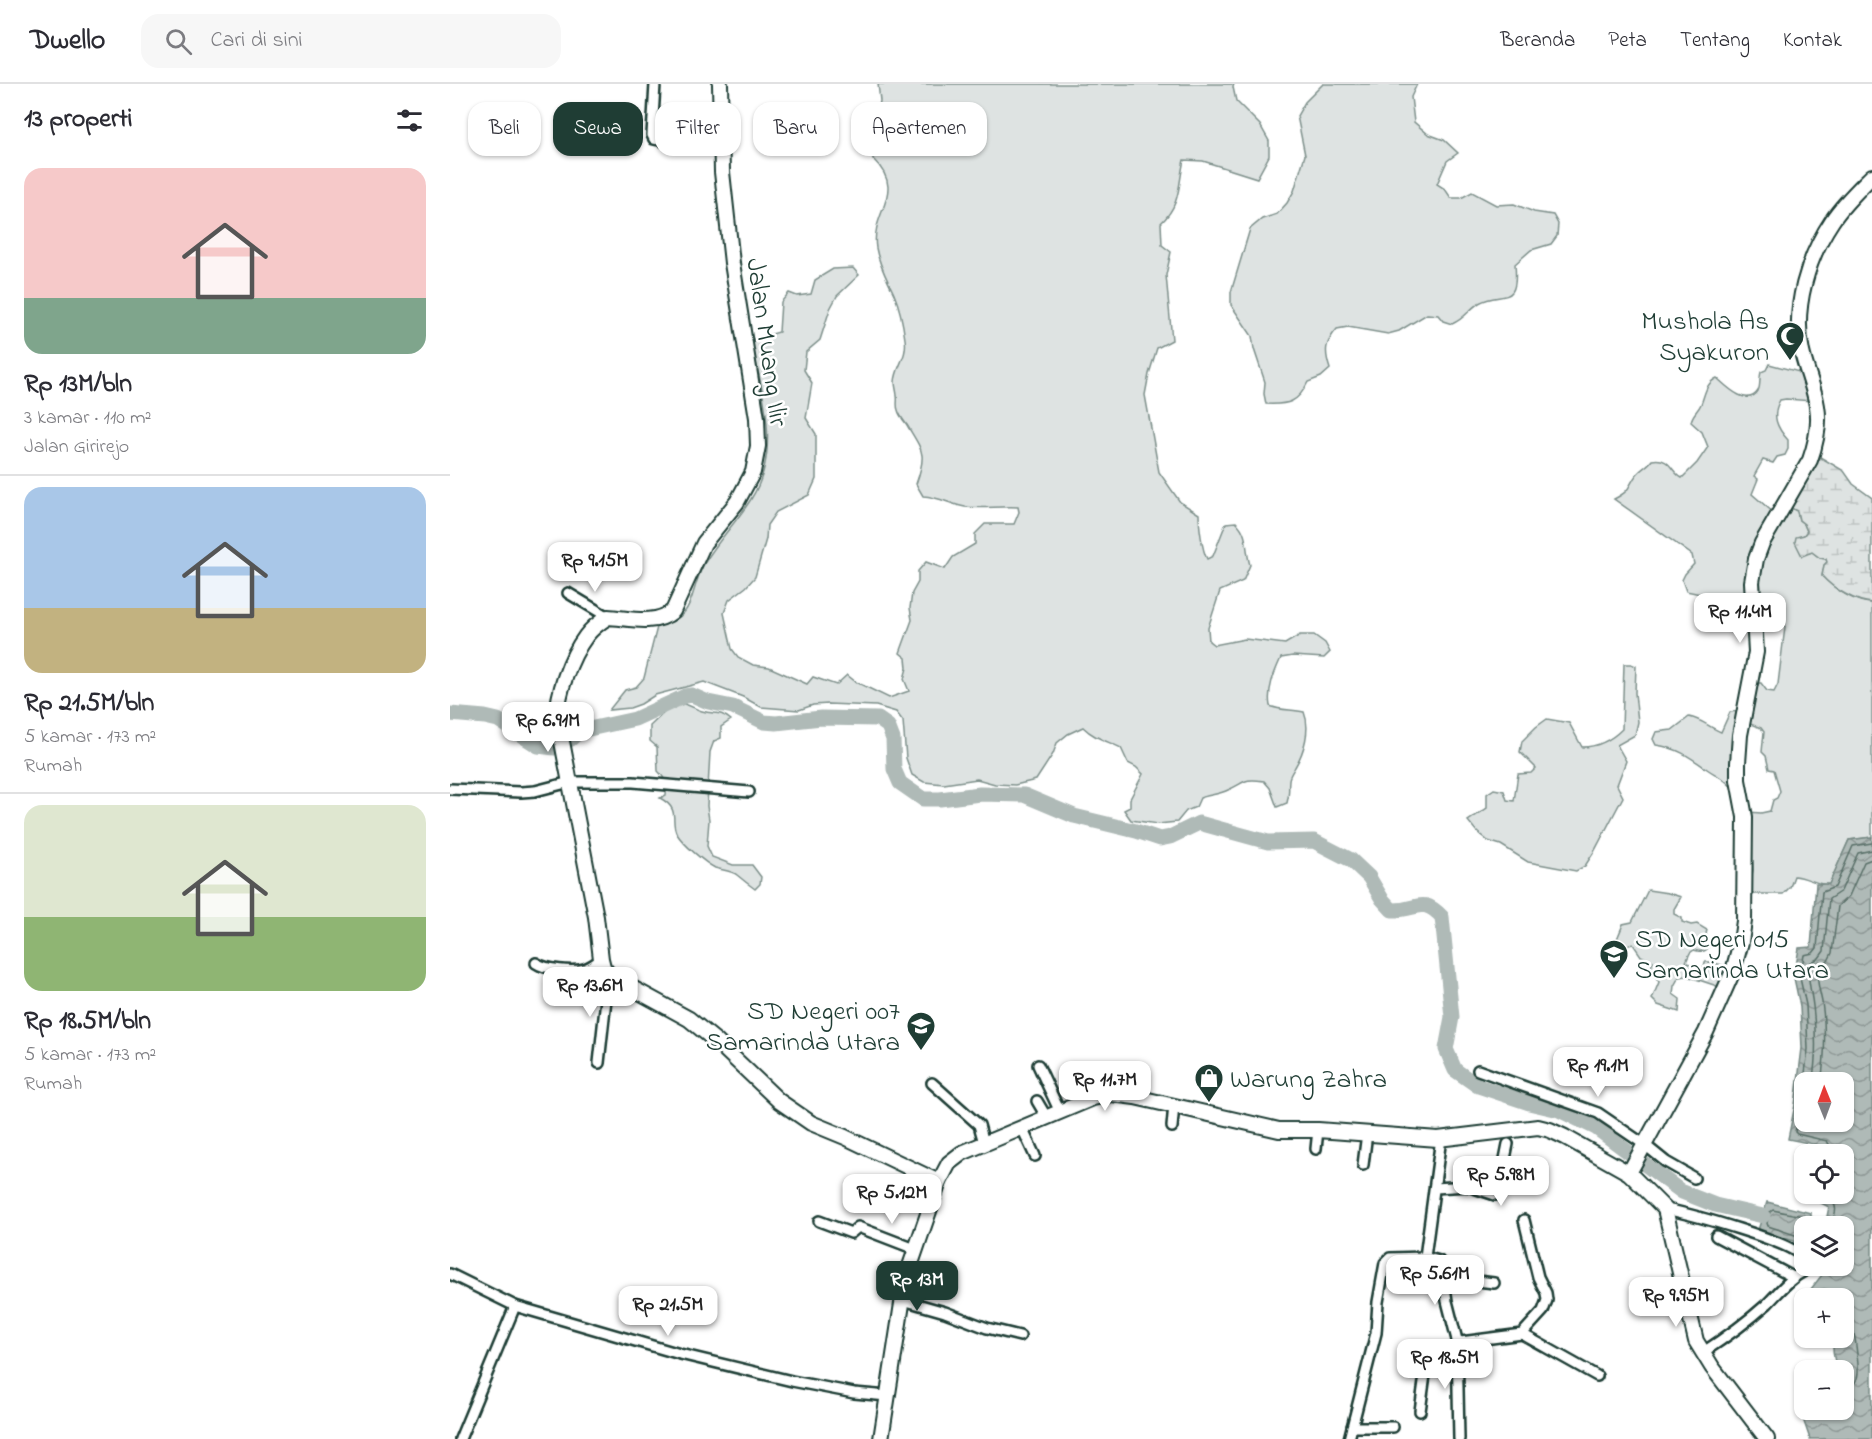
<!DOCTYPE html>
<html lang="id">
<head>
<meta charset="utf-8">
<style>
  body { margin:0; font-family:"Indie Flower",sans-serif; background:#f7f7f7; color:#2b2b33; height:100vh; display:flex; flex-direction:column; font-size:22px; white-space:nowrap }
  * { box-sizing:border-box; margin:0 }
  p { font-size:20px; color:#7c7c81 }
  .icon { flex:none; width:33px; height:33px; fill:none; stroke:currentColor; stroke-width:2; stroke-linecap:round; stroke-linejoin:round }
  .map { position:relative; flex:1; overflow:hidden }
  .sheet { display:flex; flex-direction:column; background:#fff; width:450px }
  .sheet>* { flex:none }
  .guide { position:absolute; left:18px; top:18px; width:570px; height:54px; display:flex; gap:12px }
  .needle { width:39px; rotate:359deg }
  .fabs { position:absolute; left:1344px; top:988px; display:grid; gap:12px }
  .fabs a { display:grid; place-items:center; width:60px; height:60px; border-radius:12px; background:#fff; box-shadow:0 2px 4px #0004; font-size:30px }
  .price { position:absolute; translate:-50% -51px; padding:0 14px; border-radius:12px; background:#fff; color:#222; font-size:20px; line-height:39px; filter:drop-shadow(0 2px 3px #0008) }
  .price::after { content:''; position:absolute; left:50%; top:36px; width:18px; height:14px; margin-left:-9px; background:inherit; clip-path:polygon(0 0,100% 0,50% 100%) }
  .price.current { background:#1f3d34; color:#fff }
  ul { padding:0; list-style:none }
  li { display:grid; align-content:center; gap:12px; height:318px; padding:0 24px }
  li+li { border-top:2px solid #e1e1e2 }
  li span { display:grid; place-items:center; height:186px; border-radius:18px; color:#555 }
  li>.icon { margin-inline-start:auto }
  span .icon { width:108px; height:108px; fill:#fffc; stroke-width:1 }
  li b { font-size:26px }
  h2 { display:flex; justify-content:space-between; align-items:center; height:72px; padding:0 24px; font-size:26px }
  .pill { padding:0 21px; border-radius:18px; background:#fff; box-shadow:0 2px 4px #0004; font-size:21px; line-height:54px }
  .pill.current { background:#1f3d34; color:#fff }
  header { display:flex; align-items:center; gap:36px; box-sizing:border-box; height:84px; padding:0 30px; background:#fff; border-bottom:2px solid #e1e1e2 }
  header strong { font-size:28px }
  nav { display:flex; gap:33px; margin-inline-start:auto; font-size:21px }
  .search { width:420px; height:54px; background:#f7f7f7; display:flex; align-items:center; gap:15px; box-sizing:border-box; padding:0 21px; border-radius:18px; color:#7c7c81; font-size:22px }
  main { display:flex; flex:1; min-height:0 }
  .map>svg:first-child { display:block }
  .grass { fill:#dee3e2; stroke:#7e908b; stroke-width:1.5 }
  .wetland { fill:url(#wetland-marsh); stroke:#7e908b; stroke-width:1.5 }
  .water { fill:url(#water-waves); stroke:#758883; stroke-width:1.5; fill-rule:evenodd }
  .lines { fill:none; stroke-linecap:round; stroke-linejoin:round }
  .shore { stroke:#596f68; stroke-width:1.5 }
  .river { stroke:#afbab7; stroke-width:15 }
  .street-casing { stroke:#1f3d34; stroke-width:14 }
  .secondary-casing { stroke:#1f3d34; stroke-width:18 }
  .street { stroke:#fff; stroke-width:9 }
  .secondary { stroke:#fff; stroke-width:14 }
  .labels { text-anchor:middle; stroke-width:5; stroke-linejoin:round; paint-order:stroke }
  .poi-label { font-size:27px; fill:#1f3d34; stroke:#fff; text-anchor:end }
  .street-label { font-size:27px; fill:#1f3d34; stroke:#fff }
</style>
</head>
<body>
<header>
<strong>Dwello</strong>
<div class="search"><svg class="icon" aria-label="search" viewBox="0 0 24 24"><circle cx="10" cy="10" r="6"/><path d="M15 15l6 6"/></svg>Cari di sini</div>
<nav><a>Beranda</a><a>Peta</a><a>Tentang</a><a>Kontak</a></nav>
</header>
<main>
<section class="sheet">
<h2>13 properti<svg class="icon" aria-label="filters" viewBox="0 0 24 24"><path d="M4 7h16M4 17h16"/><circle cx="9" cy="7" r="2"/><circle cx="15" cy="17" r="2"/></svg></h2>
<ul>
<li><span style="background:linear-gradient(#f6c9c9 70%,#7fa58c 0)"><svg class="icon" aria-label="home" viewBox="0 0 24 24"><path d="M3 11l9-7 9 7M6 9v11h12V9"/></svg></span><div><b>Rp 13M/bln</b><p>3 kamar · 110 m²</p><p>Jalan Girirejo</p></div></li>
<li><span style="background:linear-gradient(#a9c7e8 65%,#c2b280 0)"><svg class="icon" aria-label="home" viewBox="0 0 24 24"><path d="M3 11l9-7 9 7M6 9v11h12V9"/></svg></span><div><b>Rp 21.5M/bln</b><p>5 kamar · 173 m²</p><p>Rumah</p></div></li>
<li><span style="background:linear-gradient(#dfe7d0 60%,#8fb573 0)"><svg class="icon" aria-label="home" viewBox="0 0 24 24"><path d="M3 11l9-7 9 7M6 9v11h12V9"/></svg></span><div><b>Rp 18.5M/bln</b><p>5 kamar · 173 m²</p><p>Rumah</p></div></li>
</ul>
</section>
<div class="map">
<svg width="1422" height="1355" viewBox="0 0 1422 1355">
  <defs>
    <pattern id="wetland-marsh" width="20" height="14" patternUnits="userSpaceOnUse" patternTransform="scale(1.5)"><rect width="20" height="14" fill="#dee3e2"/><path d="M1 5h8M5 5V1M11 12h8M15 12V8" fill="none" stroke="#bec4c2"/></pattern>
    <pattern id="water-waves" width="16" height="10" patternUnits="userSpaceOnUse" patternTransform="scale(1.5)"><rect width="16" height="10" fill="#afbab7"/><path d="M0 5q4-4 8 0t8 0" fill="none" stroke="#8e9896"/></pattern>
  </defs>
  <rect width="100%" height="100%" fill="#fff"/>
  <filter id="ink" filterUnits="userSpaceOnUse"><feTurbulence type="fractalNoise" baseFrequency=".0167" numOctaves="2"/><feDisplacementMap in="SourceGraphic" scale="12" xChannelSelector="R" yChannelSelector="G"/><feConvolveMatrix kernelMatrix="1 2 1 2 8 2 1 2 1" color-interpolation-filters="sRGB"/></filter>
  <g filter="url(#ink)">
    <g class="grass">
      <path d="M 428,0 L 784,0 L 783,3 L 786,17 L 810,41 L 819,57 L 819,72 L 807,94 L 753,77 L 734,76 C 728,102 731,120 711,139 L 712,161 L 721,168 L 716,191 L 722,256 L 707,264 L 699,290 L 695,311 L 709,388 L 730,418 L 749,430 C 749,441 752,466 757,475 L 763,472 L 776,439 L 786,438 C 799,450 795,466 800,481 L 793,497 L 770,507 L 758,544 L 759,557 L 764,561 L 795,555 L 835,560 L 850,551 L 864,551 L 875,559 L 880,568 L 874,574 L 843,572 L 831,574 C 824,589 817,606 820,622 C 831,627 842,625 854,628 C 861,645 854,668 845,683 C 843,687 839,692 839,696 C 838,705 840,708 837,719 L 827,723 L 820,704 L 814,697 C 793,694 796,698 778,706 C 770,710 759,711 750,714 L 746,723 L 736,727 L 727,738 L 708,740 L 681,736 L 674,726 L 680,723 L 680,715 L 693,690 L 686,683 L 678,679 L 671,664 C 657,657 644,654 633,643 L 618,650 L 607,659 L 603,670 L 586,696 L 565,701 L 545,700 L 527,695 L 494,700 L 474,698 L 462,691 L 456,674 L 453,637 L 446,628 L 426,622 L 378,620 L 363,621 L 349,626 L 311,623 L 293,613 L 254,598 L 205,611 L 191,620 L 180,624 L 159,626 L 175,606 L 186,603 L 194,594 L 207,543 C 247,533 238,512 253,482 C 266,458 287,438 301,415 C 332,367 312,308 301,256 L 329,248 L 331,218 L 339,209 L 347,212 L 361,210 L 365,196 L 383,185 L 403,184 L 409,191 L 387,212 L 380,225 L 370,256 L 356,268 L 354,286 L 362,299 L 356,334 L 366,350 L 366,395 L 359,411 L 326,428 L 317,441 L 316,455 L 305,493 L 296,503 L 279,516 L 274,529 L 282,565 L 288,573 L 303,581 L 319,583 L 357,600 L 363,593 L 386,601 L 397,591 L 406,598 L 439,614 L 459,607 L 454,595 L 457,584 L 456,574 L 450,569 L 462,536 L 460,524 L 462,509 L 468,498 L 468,487 L 476,478 L 495,485 L 503,473 L 525,460 L 525,450 L 535,440 L 564,440 L 569,428 L 568,423 C 550,422 532,425 515,423 C 500,420 489,413 473,412 L 466,400 C 477,369 473,368 457,341 C 454,337 449,331 448,326 C 446,322 448,316 447,312 C 447,308 445,303 445,298 C 446,282 458,273 455,255 C 453,240 450,224 444,210 C 437,195 429,181 426,164 C 420,127 458,109 423,75 L 422,56 L 430,17 Z"/>
      <path d="M 873,0 L 967,0 L 961,13 L 964,38 L 978,50 L 994,56 L 1008,69 L 997,77 L 987,100 L 995,105 L 1001,114 L 1011,114 L 1022,108 L 1046,121 L 1064,120 L 1084,128 L 1103,131 L 1108,140 L 1107,152 L 1101,160 L 1081,166 L 1065,180 C 1069,225 1052,206 1029,219 C 1018,226 1016,234 1002,240 L 993,237 L 988,231 L 977,230 L 949,247 L 938,250 L 898,243 L 887,245 C 875,259 874,267 880,285 L 871,293 L 858,298 C 848,319 838,321 816,320 L 814,310 L 815,298 L 804,265 L 802,252 L 781,221 L 781,208 L 800,145 L 812,135 L 827,130 L 837,119 L 844,107 L 855,71 L 847,32 L 855,18 Z"/>
      <path d="M 1319,280 L 1353,289 L 1362,317 L 1336,315 L 1330,316 C 1321,332 1327,344 1338,356 L 1338,365 L 1335,371 L 1327,373 L 1323,379 L 1313,376 L 1304,392 L 1308,395 L 1302,410 L 1325,430 L 1297,523 C 1276,519 1257,510 1236,507 L 1232,496 L 1235,490 L 1244,480 L 1242,471 L 1164,415 C 1182,406 1177,403 1187,390 C 1192,384 1198,382 1202,376 C 1221,373 1220,387 1232,394 L 1247,379 L 1258,363 L 1252,348 L 1241,338 C 1242,330 1248,327 1251,320 C 1255,310 1256,299 1267,294 C 1276,302 1297,324 1308,307 C 1311,301 1309,294 1311,288 L 1316,286 Z"/>
      <path d="M 1339,423 L 1347,427 L 1349,436 L 1354,440 L 1357,447 L 1354,451 L 1359,469 L 1362,468 L 1370,474 L 1376,475 L 1377,478 L 1374,481 L 1372,492 C 1385,505 1403,518 1422,519 L 1422,753 L 1399,756 L 1379,801 C 1365,800 1357,793 1344,792 L 1340,803 L 1333,810 L 1303,810 L 1300,803 L 1303,786 L 1299,728 L 1311,729 L 1320,727 L 1323,716 L 1327,714 L 1330,707 L 1324,686 L 1319,685 L 1316,672 L 1312,668 L 1314,648 L 1311,644 L 1300,640 L 1298,636 L 1306,599 L 1311,599 L 1317,607 L 1324,608 L 1328,600 L 1335,543 L 1333,539 L 1313,537 L 1310,533 L 1311,511 L 1309,473 Z"/>
      <path d="M 1174,580 L 1181,580 L 1186,582 L 1185,609 L 1188,638 L 1185,651 L 1167,661 L 1176,677 L 1167,701 L 1173,713 L 1144,768 L 1135,782 L 1126,787 L 1078,778 L 1051,761 L 1038,757 L 1027,748 L 1018,737 L 1037,724 L 1037,710 L 1044,705 L 1054,707 L 1057,716 L 1064,717 L 1068,690 L 1081,689 L 1086,684 L 1070,668 L 1072,657 L 1086,643 L 1097,635 L 1119,639 L 1132,663 C 1148,663 1161,656 1172,645 Z"/>
      <path d="M 233,620 C 241,621 246,626 252,627 C 265,631 269,626 281,636 L 271,643 L 271,654 L 264,657 L 260,668 L 257,722 L 259,736 L 257,762 L 262,773 L 283,781 L 302,781 L 311,793 L 310,800 L 305,805 C 298,800 293,796 287,791 C 283,787 271,786 265,784 C 255,779 233,760 227,750 C 219,737 232,726 210,714 L 216,711 C 217,700 216,695 208,687 L 207,663 L 200,657 L 200,642 L 218,625 Z"/>
      <path d="M 1289,627 L 1283,705 C 1276,695 1267,692 1257,685 C 1240,673 1228,664 1206,661 L 1203,655 L 1206,648 L 1222,646 L 1239,633 C 1251,635 1259,643 1271,648 L 1280,628 Z"/>
      <path d="M 1198,806 L 1218,809 L 1231,813 L 1224,825 L 1224,830 L 1232,834 L 1232,838 L 1241,841 L 1247,840 L 1257,846 L 1256,850 L 1260,861 C 1255,869 1252,868 1244,866 L 1240,869 L 1236,878 L 1249,884 L 1254,883 L 1255,878 L 1259,878 L 1281,883 L 1273,904 L 1237,892 L 1229,893 L 1224,902 L 1223,910 L 1230,915 L 1229,928 L 1208,921 L 1202,915 L 1209,898 L 1206,893 L 1199,889 L 1203,877 L 1191,872 L 1183,860 L 1175,862 L 1170,873 L 1163,872 C 1163,860 1169,852 1173,840 L 1182,838 Z"/>
    </g>
    <path class="wetland" d="M 1370,373 L 1394,387 L 1403,400 L 1422,414 L 1422,519 C 1406,518 1383,505 1372,492 L 1374,481 L 1377,478 L 1376,475 L 1370,474 L 1362,468 L 1352,472 L 1345,458 L 1346,453 L 1354,451 L 1357,447 L 1354,440 L 1349,436 L 1347,427 L 1339,423 Z"/>
    <path class="water" d="M 1422,753 L 1422,1355 L 1360,1355 L 1353,1335 L 1354,1326 L 1394,1326 L 1394,1287 L 1386,1287 C 1386,1282 1385,1278 1384,1273 C 1382,1266 1384,1261 1382,1254 L 1394,1254 L 1394,1215 L 1355,1215 L 1361,1205 L 1379,1182 L 1394,1182 L 1394,1143 L 1354,1143 L 1354,1160 L 1308,1146 L 1317,1118 L 1361,1129 L 1361,1133 L 1376,1137 L 1379,1123 L 1367,1117 L 1367,1110 L 1394,1110 L 1394,1071 L 1372,1071 L 1373,1062 L 1338,1055 L 1345,1021 L 1352,964 L 1350,922 L 1344,894 L 1349,864 L 1361,863 L 1366,800 L 1379,800 L 1399,756 ZM 1354,999 L 1394,999 L 1394,1038 L 1354,1038 Z"/>
    <g class="lines">
      <g class="shore">
        <path d="M 1362,999 C 1367,974 1366,947 1363,922 C 1361,904 1357,898 1360,879 L 1369,874 L 1374,867 L 1379,815 L 1391,807 L 1408,769 L 1422,766"/>
        <path d="M 1371,999 C 1375,973 1376,945 1372,918 C 1370,907 1366,897 1368,886 L 1378,877 L 1382,869 L 1388,822 L 1399,812 L 1414,778 L 1422,775"/>
        <polyline points="1378,1071 1380,1062 1377,1057 1347,1050 1345,1048 1351,1022 1358,965 1356,921 1350,894 1354,871 1363,869 1367,864 1372,808 1385,803 1403,762 1422,759"/>
        <path d="M 1354,1154 L 1318,1142 L 1317,1139 L 1320,1128 L 1323,1126 C 1330,1128 1351,1131 1354,1133 C 1363,1140 1364,1142 1377,1142 C 1383,1138 1389,1125 1383,1119 C 1382,1118 1374,1114 1374,1114 L 1373,1110"/>
        <path d="M 1394,1235 C 1406,1245 1405,1256 1407,1270 C 1409,1287 1411,1299 1394,1308"/>
      </g>
      <path class="river" d="M 0,630 L 35,633 L 48,636 L 88,662 L 105,664 L 121,655 L 130,647 L 185,635 L 235,612 L 242,611 L 258,618 L 283,623 L 314,638 L 326,639 L 371,634 L 428,635 L 438,642 L 443,655 L 444,685 L 450,699 L 473,715 L 490,715 L 530,710 L 574,711 L 624,732 L 686,747 L 710,755 L 720,753 L 749,739 L 818,758 L 864,757 L 901,776 L 919,793 L 932,815 L 942,826 C 967,827 971,811 992,833 L 1002,933 L 996,965 L 1005,986 L 1028,1002 L 1079,1019 L 1109,1026 L 1146,1044 L 1232,1108 L 1265,1121 L 1313,1132"/>
      <g class="street-casing">
        <g id="street">
          <polyline points="205,0 202,51 204,55 233,61 272,62"/>
          <polyline points="118,509 158,533"/>
          <polyline points="0,705 71,708 85,707 120,698 183,698 299,708"/>
          <path d="M 86,879 C 96,886 123,888 134,885 C 141,883 146,879 151,875"/>
          <polyline points="149,979 156,915 160,892"/>
          <polyline points="588,981 610,1028"/>
          <polyline points="1028,986 1148,1029 1195,1061 1216,1078 1244,1094"/>
          <polyline points="482,999 529,1041 534,1059"/>
          <polyline points="587,1017 597,1034"/>
          <polyline points="722,1043 724,1021"/>
          <polyline points="572,1044 585,1072"/>
          <polyline points="991,1054 975,1173 989,1177 992,1183 997,1217 1007,1256 1011,1258 1072,1250 1093,1227 1097,1216 1096,1209 1088,1193 1074,1136"/>
          <polyline points="866,1065 868,1046"/>
          <polyline points="913,1081 917,1049"/>
          <polyline points="985,1104 1018,1102 1045,1111 1048,1110 1058,1060"/>
          <path d="M 1215,1125 C 1240,1130 1341,1157 1354,1174"/>
          <polyline points="369,1137 401,1149 408,1143 465,1165"/>
          <polyline points="1266,1152 1343,1193"/>
          <polyline points="0,1190 65,1222 230,1270 342,1297 404,1309 438,1312"/>
          <polyline points="994,1193 1044,1199"/>
          <polyline points="453,1216 495,1228 537,1244 570,1252"/>
          <polyline points="1072,1250 1147,1292"/>
          <polyline points="1007,1256 1009,1355"/>
          <path d="M 1252,1269 C 1275,1254 1297,1238 1317,1220 C 1330,1207 1340,1194 1356,1186 L 1357,1182"/>
          <polyline points="970,1327 977,1276 1008,1275"/>
          <polyline points="902,1343 943,1343"/>
          <polyline points="10,1355 65,1222"/>
          <polyline points="899,1355 926,1249 928,1218 935,1179 940,1174 975,1173"/>
        </g>
      </g>
      <g class="secondary-casing">
        <g id="secondary">
          <path d="M 270,0 L 272,88 L 282,179 L 307,334 L 308,362 L 303,388 L 287,418 L 254,459 L 223,527 C 205,542 179,534 158,533 C 150,538 142,544 136,552 C 121,572 105,613 108,637 L 146,833 L 151,875 L 153,883 L 160,892 L 239,935 L 267,958 L 329,1017 L 361,1039 L 395,1053 L 489,1098"/>
          <path d="M 1179,1089 L 1256,948 L 1283,887 L 1291,858 L 1294,837 L 1295,733 L 1288,696 L 1288,679 L 1290,651 L 1306,568 L 1302,498 L 1306,475 L 1312,459 L 1360,376 C 1366,359 1370,339 1367,322 C 1364,303 1356,286 1352,268 C 1342,224 1358,173 1382,137 C 1393,120 1408,106 1422,92"/>
          <polyline points="431,1355 456,1194 489,1098 499,1079 512,1069 643,1014 662,1010 685,1013 829,1046 868,1046 988,1055 1088,1043 1100,1046 1115,1053 1179,1089 1215,1125 1246,1257 1262,1283 1317,1355"/>
        </g>
      </g>
      <use href="#street" class="street"/>
      <use href="#secondary" class="secondary"/>
    </g>
  </g>
  <defs>
    <g id="mosque-pin" transform="scale(1.5)"><path d="M0 17L-7.5 6A9.5 9.5 0 1 1 7.5 6Z" fill="#1f3d34" stroke="#fff"/><path d="M3.5-4.9A6 6 0 1 0 3.5 4.9A5 5 0 1 1 3.5-4.9Z" fill="#fff"/></g>
    <g id="school-pin" transform="scale(1.5)"><path d="M0 17L-7.5 6A9.5 9.5 0 1 1 7.5 6Z" fill="#1f3d34" stroke="#fff"/><path d="M0-5L7-2L0 1L-7-2ZM-4 1L0 2.5L4 1V4Q0 6-4 4Z" fill="#fff"/></g>
    <g id="shop-pin" transform="scale(1.5)"><path d="M0 17L-7.5 6A9.5 9.5 0 1 1 7.5 6Z" fill="#1f3d34" stroke="#fff"/><path d="M-5-2.5h2.3a2.7 3.5 0 0 1 5.4 0H5L5.5 6h-11ZM-1.5-2.5h3a1.5 2.3 0 0 0-3 0Z" fill="#fff"/></g>
  </defs>
  <g fill-rule="evenodd">
    <use href="#mosque-pin" x="1340" y="252"/>
    <use href="#school-pin" x="1164" y="870"/>
    <use href="#school-pin" x="471" y="942"/>
    <use href="#shop-pin" x="759" y="994"/>
  </g>
  <g class="labels">
    <g class="poi-label">
      <text x="1319" y="245">Mushola As<tspan x="1319" dy="31">Syakuron</tspan></text>
      <text x="1185" y="863" text-anchor="start">SD Negeri 015<tspan x="1185" dy="31">Samarinda Utara</tspan></text>
      <text x="450" y="935">SD Negeri 007<tspan x="450" dy="31">Samarinda Utara</tspan></text>
      <text x="780" y="1003" text-anchor="start">Warung Zahra</text>
    </g>
    <g class="street-label">
      <text transform="translate(318 258) rotate(82)" y="9">Jalan Muang Ilir</text>
    </g>
  </g>
</svg>
<div class="fabs">
<a><svg class="needle" viewBox="-14 -14 28 28"><path d="M0-13l5 13h-10z" fill="#e53935"/><path d="M0 13l5-13h-10z" fill="#7c7c81"/></svg></a>
<a><svg class="icon" aria-label="locate" viewBox="0 0 24 24"><circle cx="12" cy="12" r="6"/><path d="M12 2v4M12 18v4M2 12h4M18 12h4"/></svg></a>
<a><svg class="icon" aria-label="layers" viewBox="0 0 24 24"><path d="M12 4l9 5-9 5-9-5zM3 14l9 5 9-5"/></svg></a>
<a>+</a>
<a>−</a>
</div>
<b class="price" style="left:145px;top:509px">Rp 9.15M</b>
<b class="price" style="left:1290px;top:560px">Rp 11.4M</b>
<b class="price" style="left:98px;top:669px">Rp 6.91M</b>
<b class="price" style="left:140px;top:934px">Rp 13.6M</b>
<b class="price" style="left:1148px;top:1014px">Rp 19.1M</b>
<b class="price" style="left:655px;top:1028px">Rp 11.7M</b>
<b class="price" style="left:1051px;top:1123px">Rp 5.98M</b>
<b class="price" style="left:442px;top:1141px">Rp 5.12M</b>
<b class="price" style="left:985px;top:1222px">Rp 5.61M</b>
<b class="price current" style="left:467px;top:1228px">Rp 13M</b>
<b class="price" style="left:1226px;top:1244px">Rp 9.95M</b>
<b class="price" style="left:218px;top:1253px">Rp 21.5M</b>
<b class="price" style="left:995px;top:1306px">Rp 18.5M</b>
<div class="guide">
<a class="pill">Beli</a>
<a class="pill current">Sewa</a>
<a class="pill">Filter</a>
<a class="pill">Baru</a>
<a class="pill">Apartemen</a>
</div>
</div>
</main>
</body>
</html>
